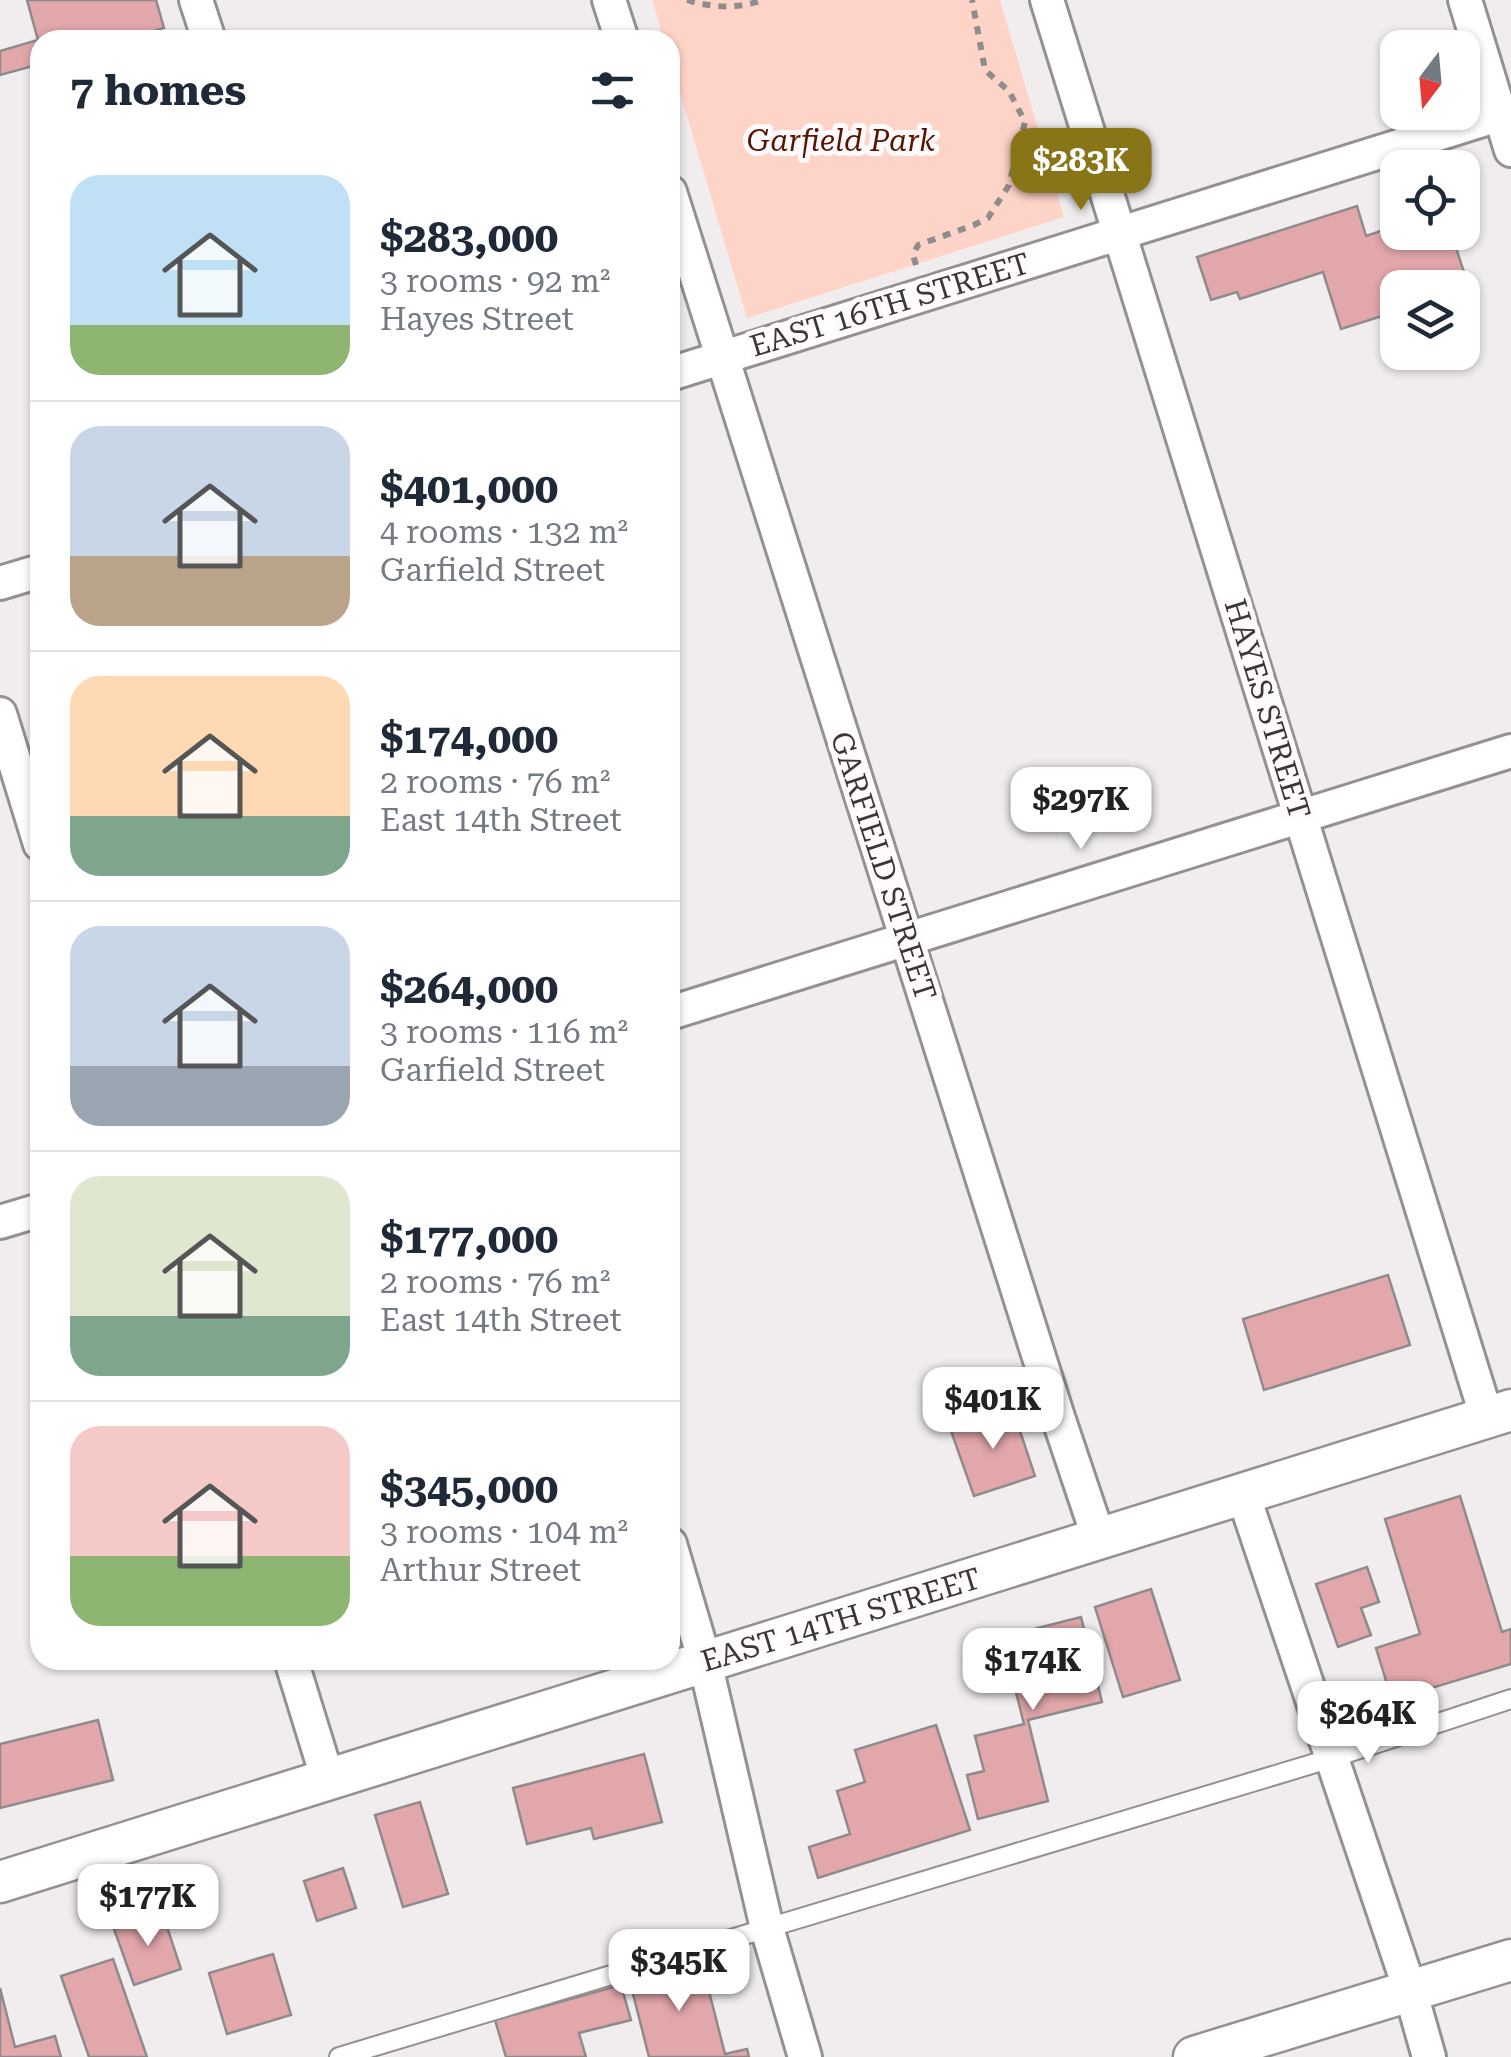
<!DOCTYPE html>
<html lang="en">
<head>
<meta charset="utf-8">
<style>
  body { margin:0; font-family:"Roboto Serif",serif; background:#f6f6f7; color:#1f2937; height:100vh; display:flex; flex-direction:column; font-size:38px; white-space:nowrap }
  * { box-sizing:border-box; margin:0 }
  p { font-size:32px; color:#747a83 }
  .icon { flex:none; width:55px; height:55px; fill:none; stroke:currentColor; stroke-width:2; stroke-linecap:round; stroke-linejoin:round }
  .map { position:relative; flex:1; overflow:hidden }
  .panel { position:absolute; left:30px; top:30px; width:650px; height:1640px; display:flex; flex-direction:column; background:#fff; border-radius:30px; box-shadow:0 2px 8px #0004 }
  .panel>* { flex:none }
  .needle { width:65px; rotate:196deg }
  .controls { position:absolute; left:1380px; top:30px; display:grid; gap:20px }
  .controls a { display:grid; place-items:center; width:100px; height:100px; border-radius:20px; background:#fff; box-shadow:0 2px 8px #0004; font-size:50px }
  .price { position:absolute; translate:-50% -85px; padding:0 22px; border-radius:20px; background:#fff; color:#222; font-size:32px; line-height:65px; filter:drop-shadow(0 2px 5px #0008) }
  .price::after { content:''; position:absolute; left:50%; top:60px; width:30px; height:22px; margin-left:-15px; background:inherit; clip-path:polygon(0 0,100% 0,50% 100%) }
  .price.current { background:#887518; color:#fff }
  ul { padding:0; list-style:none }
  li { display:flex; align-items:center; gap:30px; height:250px; padding:0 40px }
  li+li { border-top:2px solid #e0e1e3 }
  li span { display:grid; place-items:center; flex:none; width:280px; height:200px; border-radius:30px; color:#555 }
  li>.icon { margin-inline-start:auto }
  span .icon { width:120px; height:120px; fill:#fffc; stroke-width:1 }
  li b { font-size:42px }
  h2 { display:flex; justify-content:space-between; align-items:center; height:120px; padding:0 40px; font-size:42px }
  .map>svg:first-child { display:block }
  .green { fill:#ffd4c8 }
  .building { fill:#e2a7ab; stroke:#8f8a8b; stroke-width:2.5 }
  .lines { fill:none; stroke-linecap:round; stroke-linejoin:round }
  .service-casing { stroke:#959092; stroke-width:22 }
  .minor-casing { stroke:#959092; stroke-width:38 }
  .tertiary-casing { stroke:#959092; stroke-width:45 }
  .path { stroke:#8f8c8c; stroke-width:6; stroke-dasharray:8 8; stroke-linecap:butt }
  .service { stroke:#fff; stroke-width:18 }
  .minor { stroke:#fff; stroke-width:32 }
  .tertiary { stroke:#fff; stroke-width:40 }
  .labels { text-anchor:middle; stroke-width:10; stroke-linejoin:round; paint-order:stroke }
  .park-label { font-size:30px; font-style:italic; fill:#571504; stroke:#fffafc }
  .street-label { font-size:30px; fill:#393737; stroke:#fffafc }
</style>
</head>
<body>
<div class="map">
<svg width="1511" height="2057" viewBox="0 0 1511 2057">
  <rect width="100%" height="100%" fill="#f1edee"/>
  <polygon class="green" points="652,0 1000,0 1064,217 747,318 670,59 670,40 664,40"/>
  <g class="building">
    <polygon points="27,0 156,0 164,28 123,40 40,40 40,64 0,75 0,51 38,40"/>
    <polygon points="1357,206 1366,236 1398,225 1398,232 1428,232 1430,237 1451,232 1469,288 1462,290 1462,288 1398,288 1398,311 1341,329 1323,272 1240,299 1237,292 1211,300 1197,257"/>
    <polygon points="1388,1275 1410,1345 1264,1390 1243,1319"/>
    <polygon points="1012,1407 1035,1476 974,1496 950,1428"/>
    <polygon points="1460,1496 1502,1632 1511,1629 1511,1664 1392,1700 1376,1648 1420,1634 1385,1519"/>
    <polygon points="1367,1567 1379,1602 1361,1608 1371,1635 1338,1647 1316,1584"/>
    <polygon points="1151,1589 1180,1680 1123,1697 1095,1607"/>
    <polygon points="1081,1617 1102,1702 1028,1720 1048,1801 978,1819 967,1775 984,1771 975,1736 1024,1724 1002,1637"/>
    <polygon points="98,1720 113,1780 0,1808 0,1744"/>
    <polygon points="936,1725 970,1830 818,1878 809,1847 850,1834 837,1791 865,1782 855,1750"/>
    <polygon points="644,1754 662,1822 594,1839 591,1828 527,1844 513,1788"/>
    <polygon points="420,1802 448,1894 403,1907 375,1815"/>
    <polygon points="343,1868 356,1908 317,1921 304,1881"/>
    <polygon points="162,1912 181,1969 134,1985 114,1929"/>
    <polygon points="273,1954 291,2015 227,2034 209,1973"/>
    <polygon points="113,1959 147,2057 89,2057 61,1976"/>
    <polygon points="701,1960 725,2054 747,2049 749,2057 649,2057 629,1978"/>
    <polygon points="621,1985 631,2020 579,2033 586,2057 506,2057 495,2020"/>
    <polygon points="0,1988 15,2047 55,2036 61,2057 0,2057"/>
  </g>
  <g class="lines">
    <g class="service-casing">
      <polyline id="service" points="339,2057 1332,1758 1511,1699"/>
    </g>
    <g class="minor-casing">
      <g id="minor">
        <polyline points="196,0 209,40"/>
        <polyline points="609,0 622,40"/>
        <polyline points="1047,0 1487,1418"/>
        <polyline points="1465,0 1511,150"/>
        <polyline points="670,192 1058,1417 1099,1539"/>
        <polyline points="670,374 1511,111"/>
        <polyline points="0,583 40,571"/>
        <polyline points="0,714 40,844"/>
        <polyline points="670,1013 1511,751"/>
        <polyline points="0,1222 40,1210"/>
        <polyline points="1243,1494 1410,1990 1429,2057"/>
        <polyline points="670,1544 705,1662 767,1928 805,2057"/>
        <polyline points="291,1660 328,1780"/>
      </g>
    </g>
    <g class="tertiary-casing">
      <g id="tertiary">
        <polyline points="0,1882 1511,1410"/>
        <polyline points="1194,2057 1511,1960"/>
      </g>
    </g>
    <g class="path">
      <path d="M 687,0 C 712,8 738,9 763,0"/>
      <polyline points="916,265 913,255 918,245 974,225 988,218 1009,185 1025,122 1009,91 985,70 972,0"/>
    </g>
    <use href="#service" class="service"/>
    <use href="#minor" class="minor"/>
    <use href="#tertiary" class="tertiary"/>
  </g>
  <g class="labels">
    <g class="park-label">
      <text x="841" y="151">Garfield Park</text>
    </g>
    <g class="street-label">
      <text transform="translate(890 305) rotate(-17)" y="10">EAST 16TH STREET</text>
      <text transform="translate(1267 709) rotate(73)" y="10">HAYES STREET</text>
      <text transform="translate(883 866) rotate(72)" y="10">GARFIELD STREET</text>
      <text transform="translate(841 1620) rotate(-17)" y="10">EAST 14TH STREET</text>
    </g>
  </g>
</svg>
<div class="controls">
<a><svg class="needle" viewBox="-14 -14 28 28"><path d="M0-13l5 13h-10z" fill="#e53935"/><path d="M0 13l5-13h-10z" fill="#747a83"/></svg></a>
<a><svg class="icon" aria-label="locate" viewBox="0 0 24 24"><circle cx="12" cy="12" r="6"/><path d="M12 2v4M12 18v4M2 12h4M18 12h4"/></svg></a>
<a><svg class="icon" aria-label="layers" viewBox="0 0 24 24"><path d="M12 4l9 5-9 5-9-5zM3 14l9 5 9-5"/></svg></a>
</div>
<b class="price current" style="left:1081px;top:213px">$283K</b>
<b class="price" style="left:1081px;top:852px">$297K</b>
<b class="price" style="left:993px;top:1452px">$401K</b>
<b class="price" style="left:1033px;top:1713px">$174K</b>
<b class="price" style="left:1368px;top:1766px">$264K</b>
<b class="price" style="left:148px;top:1949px">$177K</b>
<b class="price" style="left:679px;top:2014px">$345K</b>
<section class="panel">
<h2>7 homes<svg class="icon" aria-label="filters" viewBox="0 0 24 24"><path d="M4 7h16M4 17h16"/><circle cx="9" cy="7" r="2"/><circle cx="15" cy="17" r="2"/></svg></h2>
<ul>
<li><span style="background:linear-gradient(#bfe0f5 75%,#8fb573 0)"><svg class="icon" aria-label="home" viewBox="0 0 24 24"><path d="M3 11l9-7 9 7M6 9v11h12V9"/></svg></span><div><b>$283,000</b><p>3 rooms · 92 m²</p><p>Hayes Street</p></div></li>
<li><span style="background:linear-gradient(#c9d6e8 65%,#b9a48a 0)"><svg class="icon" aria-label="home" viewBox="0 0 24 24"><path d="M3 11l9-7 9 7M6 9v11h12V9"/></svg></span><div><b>$401,000</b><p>4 rooms · 132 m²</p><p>Garfield Street</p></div></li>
<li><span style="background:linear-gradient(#ffd9b3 70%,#7fa58c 0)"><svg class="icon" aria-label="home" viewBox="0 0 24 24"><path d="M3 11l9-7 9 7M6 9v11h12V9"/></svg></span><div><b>$174,000</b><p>2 rooms · 76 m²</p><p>East 14th Street</p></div></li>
<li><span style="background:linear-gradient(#c9d6e8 70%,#9aa5b1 0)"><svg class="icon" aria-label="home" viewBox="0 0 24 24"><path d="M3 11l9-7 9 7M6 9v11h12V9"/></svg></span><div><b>$264,000</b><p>3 rooms · 116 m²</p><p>Garfield Street</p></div></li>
<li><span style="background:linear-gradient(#dfe7d0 70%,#7fa58c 0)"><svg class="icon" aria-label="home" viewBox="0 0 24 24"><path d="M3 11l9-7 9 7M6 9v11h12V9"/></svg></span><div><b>$177,000</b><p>2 rooms · 76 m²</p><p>East 14th Street</p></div></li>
<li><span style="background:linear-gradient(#f6c9c9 65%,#8fb573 0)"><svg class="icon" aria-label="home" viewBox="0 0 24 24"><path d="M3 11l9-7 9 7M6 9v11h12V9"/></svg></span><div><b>$345,000</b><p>3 rooms · 104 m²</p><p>Arthur Street</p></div></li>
</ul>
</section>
</div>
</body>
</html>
